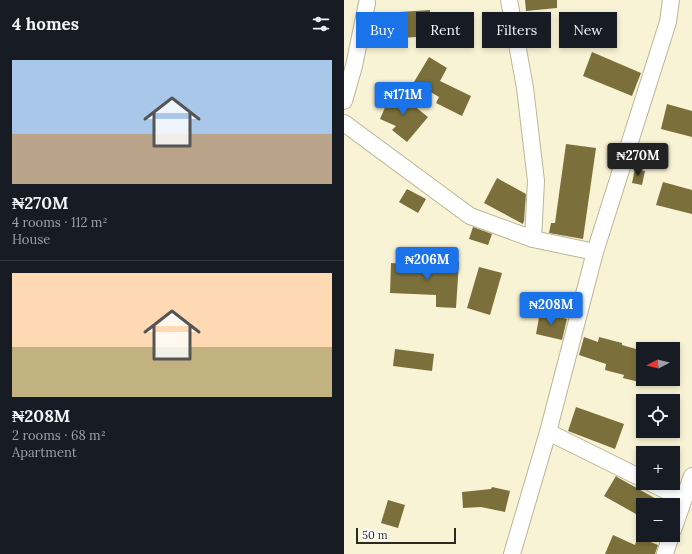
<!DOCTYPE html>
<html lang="en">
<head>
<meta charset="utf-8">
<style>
  body { margin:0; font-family:Lora,serif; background:#242831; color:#f1f3f6; height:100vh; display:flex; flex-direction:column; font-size:15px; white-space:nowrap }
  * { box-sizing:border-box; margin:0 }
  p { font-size:13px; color:#9ea1a6 }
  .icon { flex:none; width:22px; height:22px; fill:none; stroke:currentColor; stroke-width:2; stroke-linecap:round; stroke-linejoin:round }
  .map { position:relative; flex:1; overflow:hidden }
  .drawer { display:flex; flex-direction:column; background:#171b24; width:344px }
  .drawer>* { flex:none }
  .top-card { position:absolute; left:12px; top:12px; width:276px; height:36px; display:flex; gap:8px }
  .needle { width:26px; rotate:263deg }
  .buttons { position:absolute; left:292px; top:342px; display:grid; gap:8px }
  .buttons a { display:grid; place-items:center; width:44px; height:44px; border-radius:0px; background:#171b24; box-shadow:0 2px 6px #0003; font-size:20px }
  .scale { position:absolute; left:12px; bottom:10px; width:100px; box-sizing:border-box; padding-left:4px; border:2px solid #2c2a1e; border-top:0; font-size:11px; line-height:14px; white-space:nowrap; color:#2c2a1e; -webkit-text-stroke:3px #fff; paint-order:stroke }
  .price { position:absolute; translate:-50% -34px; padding:0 9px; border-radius:4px; background:#1a73e8; color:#fff; font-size:13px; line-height:26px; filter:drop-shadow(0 1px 2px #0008) }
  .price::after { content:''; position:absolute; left:50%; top:24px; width:12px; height:9px; margin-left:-6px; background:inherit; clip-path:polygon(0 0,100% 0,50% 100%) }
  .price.selected { background:#222; color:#fff }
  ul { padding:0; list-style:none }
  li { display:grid; align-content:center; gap:8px; height:212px; padding:0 12px }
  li+li { border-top:1px solid #363941 }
  li span { display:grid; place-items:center; height:124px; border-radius:0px; color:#555 }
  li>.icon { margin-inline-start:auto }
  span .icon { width:72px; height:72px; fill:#fffc; stroke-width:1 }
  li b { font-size:17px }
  h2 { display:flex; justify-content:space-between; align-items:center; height:48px; padding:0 12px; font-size:17px }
  .tag { padding:0 14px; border-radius:0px; background:#171b24; box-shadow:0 2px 6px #0003; font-size:14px; line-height:36px }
  .tag.selected { background:#1a73e8; color:#fff }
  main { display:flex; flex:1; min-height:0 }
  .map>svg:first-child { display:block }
  .building { fill:#7b703b }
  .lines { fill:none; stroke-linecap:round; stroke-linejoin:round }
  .minor-casing { stroke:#bbb598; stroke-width:18 }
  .minor { stroke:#fff; stroke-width:16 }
</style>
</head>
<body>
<main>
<section class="drawer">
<h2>4 homes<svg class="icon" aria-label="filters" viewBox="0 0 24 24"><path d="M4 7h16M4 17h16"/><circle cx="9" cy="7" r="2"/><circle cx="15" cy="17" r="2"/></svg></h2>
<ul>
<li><span style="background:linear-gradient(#a9c7e8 60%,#b9a48a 0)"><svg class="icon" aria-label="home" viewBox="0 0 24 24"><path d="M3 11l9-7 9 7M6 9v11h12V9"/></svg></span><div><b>₦270M</b><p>4 rooms · 112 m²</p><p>House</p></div></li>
<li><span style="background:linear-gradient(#ffd9b3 60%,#c2b280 0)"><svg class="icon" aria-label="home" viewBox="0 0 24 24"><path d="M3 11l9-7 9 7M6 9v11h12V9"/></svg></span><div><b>₦208M</b><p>2 rooms · 68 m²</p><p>Apartment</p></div></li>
</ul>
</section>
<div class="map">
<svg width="348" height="554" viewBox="0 0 348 554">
  <rect width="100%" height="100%" fill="#f9f3d5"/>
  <g class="building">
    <polygon points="181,0 213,0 213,8 182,11"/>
    <polygon points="86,10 88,36 41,39 40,13"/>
    <polygon points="248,52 297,73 288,96 239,76"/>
    <polygon points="85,57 103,68 96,81 127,96 118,116 92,103 95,97 70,82"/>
    <polygon points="49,89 84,117 63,142 48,130 52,126 36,119"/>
    <polygon points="323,104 348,111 348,137 317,129"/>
    <polygon points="222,144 252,148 239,239 205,233 207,223 211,223"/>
    <polygon points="291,169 301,171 298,185 288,183"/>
    <polygon points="153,178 182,194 180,221 179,224 140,203"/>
    <polygon points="319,182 348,190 348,214 312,205"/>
    <polygon points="63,189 82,199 74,213 55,202"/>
    <polygon points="129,227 148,234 144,245 125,239"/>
    <polygon points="95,261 115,262 112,308 92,307 92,295 46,293 47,263 94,266"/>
    <polygon points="135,267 158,273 146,315 123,308"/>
    <polygon points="196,312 223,319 218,340 192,334"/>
    <polygon points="240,337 254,342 255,337 278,343 278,345 299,351 299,383 279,378 280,375 261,370 262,364 235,355"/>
    <polygon points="51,349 90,354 88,371 49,366"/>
    <polygon points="232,407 280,424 271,449 224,431"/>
    <polygon points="272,476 273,477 323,505 299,505 299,518 260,496"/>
    <polygon points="148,487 166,491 161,512 137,507 119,508 118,492 147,489"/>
    <polygon points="44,500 61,505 54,528 37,523"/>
    <polygon points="269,535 291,545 294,537 314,545 311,554 261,554"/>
  </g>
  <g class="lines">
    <g class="minor-casing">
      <g id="minor">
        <polyline points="165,0 181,88 192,181 189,239"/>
        <polyline points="0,101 10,66 23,3"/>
        <polyline points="0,123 126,216 189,239 251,252"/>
        <polyline points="204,432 299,479"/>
        <polyline points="307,483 339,499"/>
        <polyline points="329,530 348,476"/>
        <polyline points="168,554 204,432 251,252 324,22 327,0"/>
        <polyline points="321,554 327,535"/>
      </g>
    </g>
    <use href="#minor" class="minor"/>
  </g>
</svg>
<div class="buttons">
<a><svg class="needle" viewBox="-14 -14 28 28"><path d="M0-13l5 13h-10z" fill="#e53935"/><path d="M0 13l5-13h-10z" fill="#9ea1a6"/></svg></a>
<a><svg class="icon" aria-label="locate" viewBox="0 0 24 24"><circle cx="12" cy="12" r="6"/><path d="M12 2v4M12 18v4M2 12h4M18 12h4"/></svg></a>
<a>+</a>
<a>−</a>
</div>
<div class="scale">50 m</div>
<b class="price" style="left:59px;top:116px">₦171M</b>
<b class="price selected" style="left:294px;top:177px">₦270M</b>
<b class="price" style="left:83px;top:281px">₦206M</b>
<b class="price" style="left:207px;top:326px">₦208M</b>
<div class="top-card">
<a class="tag selected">Buy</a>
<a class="tag">Rent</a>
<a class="tag">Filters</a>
<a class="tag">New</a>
</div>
</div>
</main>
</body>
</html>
